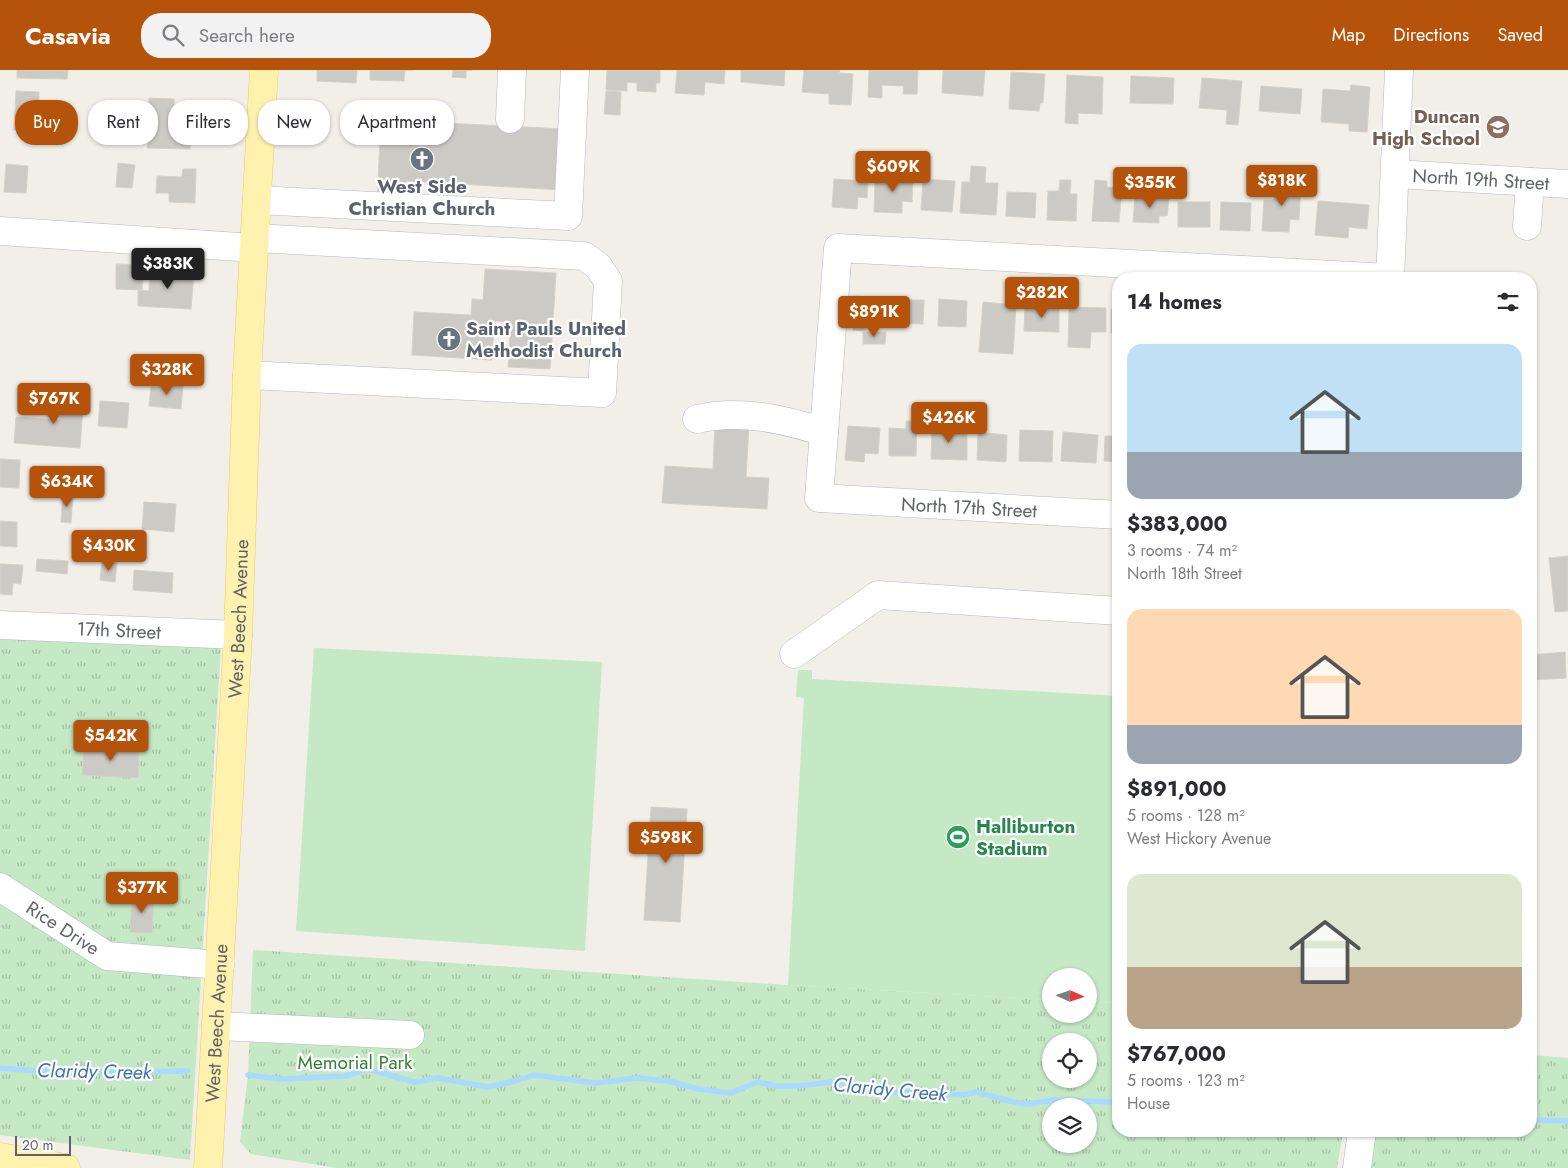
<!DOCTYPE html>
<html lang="en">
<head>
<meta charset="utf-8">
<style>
  body { margin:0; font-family:Jost,sans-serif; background:#f2f2f3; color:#2b2b33; height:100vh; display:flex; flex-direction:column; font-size:19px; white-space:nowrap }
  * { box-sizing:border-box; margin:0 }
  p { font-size:16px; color:#7c7c81 }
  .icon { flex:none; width:28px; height:28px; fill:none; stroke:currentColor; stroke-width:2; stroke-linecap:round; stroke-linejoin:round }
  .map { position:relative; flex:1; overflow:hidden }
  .details { position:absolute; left:1112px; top:202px; width:425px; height:865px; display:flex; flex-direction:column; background:#fff; border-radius:20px; box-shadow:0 1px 4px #0004 }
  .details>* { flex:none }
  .guide { position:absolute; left:15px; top:30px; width:475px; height:45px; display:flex; gap:10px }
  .needle { width:32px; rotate:93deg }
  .buttons { position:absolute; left:1042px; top:898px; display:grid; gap:10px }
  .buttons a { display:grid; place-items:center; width:55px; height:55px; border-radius:50%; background:#fff; box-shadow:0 1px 4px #0004; font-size:25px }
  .scale { position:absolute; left:15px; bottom:12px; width:56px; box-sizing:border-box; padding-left:5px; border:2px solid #5f6368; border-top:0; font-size:14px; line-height:18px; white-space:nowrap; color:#5f6368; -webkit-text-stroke:4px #fff; paint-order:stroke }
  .price { position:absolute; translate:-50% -42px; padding:0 11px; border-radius:5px; background:#b45309; color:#fff; font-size:16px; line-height:32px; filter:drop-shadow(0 1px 2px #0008) }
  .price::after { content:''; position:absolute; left:50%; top:30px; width:15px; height:11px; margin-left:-8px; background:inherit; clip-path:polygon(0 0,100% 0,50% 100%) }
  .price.on { background:#222; color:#fff }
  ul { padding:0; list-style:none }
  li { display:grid; align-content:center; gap:10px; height:265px; padding:0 15px }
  li span { display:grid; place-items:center; height:155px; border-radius:15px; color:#555 }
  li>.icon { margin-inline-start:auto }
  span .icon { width:90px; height:90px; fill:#fffc; stroke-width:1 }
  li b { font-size:21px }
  h2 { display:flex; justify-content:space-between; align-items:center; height:60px; padding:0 15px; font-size:21px }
  .chip { padding:0 18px; border-radius:20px; background:#fff; box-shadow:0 1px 4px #0004; font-size:18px; line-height:45px }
  .chip.on { background:#b45309; color:#fff }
  header { display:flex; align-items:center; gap:30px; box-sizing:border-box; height:70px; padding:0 25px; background:#b45309; color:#fff }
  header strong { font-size:24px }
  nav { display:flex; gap:28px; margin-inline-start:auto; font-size:18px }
  .search { width:350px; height:45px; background:#f2f2f3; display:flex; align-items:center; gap:12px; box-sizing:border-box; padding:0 18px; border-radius:20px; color:#7c7c81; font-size:19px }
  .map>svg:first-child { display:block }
  .grass { fill:url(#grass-tufts); fill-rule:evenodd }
  .pitch { fill:#c5e8c5 }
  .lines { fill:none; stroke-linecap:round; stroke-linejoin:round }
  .stream { stroke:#aadaff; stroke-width:5.5 }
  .building { fill:#cccac5; stroke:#d6d1c6 }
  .minor-casing { stroke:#b5b8bc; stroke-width:29 }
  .major-casing { stroke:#f2c960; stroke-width:29 }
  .minor { stroke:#fff; stroke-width:28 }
  .major { stroke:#fff2af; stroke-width:28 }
  .labels { text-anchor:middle; stroke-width:4.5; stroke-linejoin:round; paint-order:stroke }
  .education-label { font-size:19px; font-weight:bold; fill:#785e54; stroke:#fff; text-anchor:end }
  .street-label { font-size:19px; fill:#5f6368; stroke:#fff }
  .worship-label { font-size:19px; font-weight:bold; fill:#5b616d; stroke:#fff }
  .leisure-label { font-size:19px; font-weight:bold; fill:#27864d; stroke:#fff; text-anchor:start }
  .park-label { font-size:19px; fill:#348238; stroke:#fff }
  .water-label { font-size:20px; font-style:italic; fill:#4174aa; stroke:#fff }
</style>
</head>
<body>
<header>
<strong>Casavia</strong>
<div class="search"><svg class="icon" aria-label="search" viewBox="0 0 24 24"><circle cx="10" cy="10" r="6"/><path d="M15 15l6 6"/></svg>Search here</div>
<nav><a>Map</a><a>Directions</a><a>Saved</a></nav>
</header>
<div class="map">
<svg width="1568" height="1098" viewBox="0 0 1568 1098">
  <defs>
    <pattern id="grass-tufts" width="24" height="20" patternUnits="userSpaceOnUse" patternTransform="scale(1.25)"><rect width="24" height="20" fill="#c5e8c5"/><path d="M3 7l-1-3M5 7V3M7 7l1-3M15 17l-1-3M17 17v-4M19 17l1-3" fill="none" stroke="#a3c0a4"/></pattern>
  </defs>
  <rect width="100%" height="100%" fill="#f1efe8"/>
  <g class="grass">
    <polygon points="0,565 221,575 190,1090 0,1065"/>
    <path d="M 253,880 L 788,915 L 1051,930 L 1051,944 L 1089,944 L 1089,932 L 1119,933 L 1119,1061 L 1343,1061 L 1337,1098 L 337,1098 L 251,1084 L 240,1072 L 248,1005 ZM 1051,971 L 1089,971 L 1089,1009 L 1051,1009 ZM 1051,1036 L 1089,1036 L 1089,1074 L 1051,1074 Z"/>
    <polygon points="1531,985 1568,988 1568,1098 1368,1098 1373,1061 1531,1061"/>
  </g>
  <g class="pitch">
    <polygon points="314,578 602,592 585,881 296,861"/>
    <polygon points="798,600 812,600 812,609 1119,626 1119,933 1089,932 1089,906 1051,906 1051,930 788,915 804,628 796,627"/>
  </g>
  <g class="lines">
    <g class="stream">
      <polyline points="0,998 66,1003 188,1001"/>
      <polyline points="248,1005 281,1009 345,1006 368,999 414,1012 438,1008 487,1017 512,1012 534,1005 596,1013 637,1008 669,1011 698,1019 730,1023 758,1012 775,1016 798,1016 832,1012 847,1013 871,1021 964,1025 976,1022 1013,1032 1029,1034 1054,1030 1119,1032"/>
      <polyline points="1531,1050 1568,1051"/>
    </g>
  </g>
  <g class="building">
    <polygon points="17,0 68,0 67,9 17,8"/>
    <polygon points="317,0 357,0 356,13 317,11"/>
    <polygon points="370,0 414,0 405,0 404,11 370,10"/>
    <polygon points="453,0 472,0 466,1 466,8 452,7"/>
    <polygon points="607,0 660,0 660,13 656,13 656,22 637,21 637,13 627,12 627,21 606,20"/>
    <polygon points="677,0 725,0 724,14 705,12 704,25 675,23"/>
    <polygon points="741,0 785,0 784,16 741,12"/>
    <polygon points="804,0 840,0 839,3 853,4 851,35 829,34 829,24 802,22"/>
    <polygon points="869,0 918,0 917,24 903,24 904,16 882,15 882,28 868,27"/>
    <polygon points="943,0 985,0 983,26 942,23"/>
    <polygon points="1011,2 1045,4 1043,33 1040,33 1039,41 1009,39"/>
    <polygon points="1067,5 1103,7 1102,44 1078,43 1078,54 1065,53"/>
    <polygon points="1131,6 1174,8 1173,34 1130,33"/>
    <polygon points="1202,8 1242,11 1238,55 1226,54 1227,40 1199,38"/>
    <polygon points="1351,15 1370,17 1367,62 1349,61 1349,54 1321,52 1323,19 1350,21"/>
    <polygon points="1261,16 1302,19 1300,44 1259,41"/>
    <polygon points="16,21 39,22 38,61 14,60"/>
    <polygon points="606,21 621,22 620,45 604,44"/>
    <polygon points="149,28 174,29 174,49 191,49 190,79 147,78"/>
    <polygon points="381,50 566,59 563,120 406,111 405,131 377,130"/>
    <polygon points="118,93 135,95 132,118 116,117"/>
    <polygon points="6,94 28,96 26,123 4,122"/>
    <polygon points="971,96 986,97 985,113 998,113 996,145 960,143 962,112 970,112"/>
    <polygon points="183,99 196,99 195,133 169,132 169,123 156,123 157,106 182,107"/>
    <polygon points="890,104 913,105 912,132 902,131 902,143 874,142 875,109 890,110"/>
    <polygon points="834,109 868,111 867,128 858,127 857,139 832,137"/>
    <polygon points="923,109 955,111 952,142 921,140"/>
    <polygon points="1060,110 1071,110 1070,124 1077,124 1076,151 1047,150 1048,121 1059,121"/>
    <polygon points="1095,110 1107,111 1107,117 1122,118 1119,152 1092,151"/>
    <polygon points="1275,110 1301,111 1299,150 1290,149 1289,162 1262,161 1264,130 1274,130"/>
    <polygon points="1007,122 1036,123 1035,148 1006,146"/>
    <polygon points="1135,126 1169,128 1167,146 1159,146 1159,153 1133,152"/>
    <polygon points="1318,131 1369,135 1367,159 1349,157 1348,168 1315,165"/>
    <rect x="1178" y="132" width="32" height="25"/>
    <polygon points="1221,132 1251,133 1250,161 1220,160"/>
    <polygon points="116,194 143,195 142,220 116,219"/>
    <polygon points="485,199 556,203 550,299 508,297 511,252 494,251 492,290 412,285 414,242 471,245 472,229 483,230"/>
    <polygon points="150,200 194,203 191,239 138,236 138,220 149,221"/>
    <polygon points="855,226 888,228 887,248 866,247 865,261 853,260"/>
    <polygon points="939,229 967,231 966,257 938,256"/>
    <polygon points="899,230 924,230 923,254 898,253"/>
    <polygon points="983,232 1016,235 1013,284 979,282"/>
    <polygon points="1025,235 1059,236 1059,262 1024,261"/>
    <polygon points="1069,237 1106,238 1106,262 1091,262 1090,278 1068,277"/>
    <polygon points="1111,239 1119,240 1119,263 1111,263"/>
    <polygon points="863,262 886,262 885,274 863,274"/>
    <polygon points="158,313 183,316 181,339 149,336 151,317 158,317"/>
    <polygon points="62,321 84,323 80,378 14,373 16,347 60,350"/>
    <polygon points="100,331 129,333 127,358 98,356"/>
    <polygon points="906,351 917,351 916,386 889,386 889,358 906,359"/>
    <polygon points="715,353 749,355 746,407 769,408 767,439 662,433 665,396 713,399"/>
    <polygon points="848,356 880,358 878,384 865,383 864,392 845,390"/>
    <polygon points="932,358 967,360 967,390 931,389"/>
    <polygon points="1020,360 1053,361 1052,392 1019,391"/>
    <polygon points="978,362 1007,365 1006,392 977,390"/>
    <polygon points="1063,362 1098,365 1096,393 1061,391"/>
    <polygon points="1105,366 1119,366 1119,392 1104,391"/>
    <polygon points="0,389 20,390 19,418 0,417"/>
    <polygon points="63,423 73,424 71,453 61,452"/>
    <polygon points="144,432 176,434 174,462 142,459"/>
    <polygon points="0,451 17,452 17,477 0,476"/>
    <polygon points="1568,486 1568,541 1555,542 1549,488"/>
    <polygon points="37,489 68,491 67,504 36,501"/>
    <polygon points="102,492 117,493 115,512 100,510"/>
    <polygon points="0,494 23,495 21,514 13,513 12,525 0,524"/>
    <polygon points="134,500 173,503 172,523 133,520"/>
    <polygon points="1565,582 1566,608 1531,610 1531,585"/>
    <polygon points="84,676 139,679 138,708 82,705"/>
    <polygon points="651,737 687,739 680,852 644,850"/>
    <polygon points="132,825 154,825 152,863 130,862"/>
  </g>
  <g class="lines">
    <g class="minor-casing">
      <g id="minor">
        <polyline points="510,49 512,0"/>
        <path id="s1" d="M 1395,104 L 1568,114"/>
        <polyline points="257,130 568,146 575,0"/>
        <polyline points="1527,156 1530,112"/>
        <polyline points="0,161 254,178"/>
        <polyline points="1390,209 1399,0"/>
        <polyline points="247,305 602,323 608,211 598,196 584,186 255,168"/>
        <path d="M 697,349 C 740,339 783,349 824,362"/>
        <polyline points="1119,445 819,428 838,178 1390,208"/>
        <path id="s2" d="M 0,555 L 238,565"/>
        <polyline points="794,584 878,525 1119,541"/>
        <path id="s3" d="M 0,817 L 107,886 L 220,895"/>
        <polyline points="216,956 410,965"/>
        <polyline points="1357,1098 1362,1061"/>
      </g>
    </g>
    <g class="major-casing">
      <g id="major">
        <polyline points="0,1087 66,1098"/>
        <path id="s4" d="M 208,1098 L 238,565 L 247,305 L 264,0"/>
      </g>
    </g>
    <use href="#minor" class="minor"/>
    <use href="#major" class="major"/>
  </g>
  <defs>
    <g id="school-disc" transform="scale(1.25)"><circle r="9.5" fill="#8d6e63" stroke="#fff"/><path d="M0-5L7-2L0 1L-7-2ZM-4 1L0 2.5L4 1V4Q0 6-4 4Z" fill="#fff"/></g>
    <g id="church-disc" transform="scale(1.25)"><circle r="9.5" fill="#6b7280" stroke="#fff"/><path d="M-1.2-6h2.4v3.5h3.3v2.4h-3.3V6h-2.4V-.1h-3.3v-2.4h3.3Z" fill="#fff"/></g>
    <g id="stadium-disc" transform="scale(1.25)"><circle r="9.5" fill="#2e9e5b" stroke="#fff"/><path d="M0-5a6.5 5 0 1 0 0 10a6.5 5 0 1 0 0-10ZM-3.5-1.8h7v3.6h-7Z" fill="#fff"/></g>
  </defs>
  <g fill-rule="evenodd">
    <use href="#school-disc" x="1498" y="57"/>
    <use href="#church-disc" x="422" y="89"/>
    <use href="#church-disc" x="449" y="269"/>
    <use href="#stadium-disc" x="958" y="767"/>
  </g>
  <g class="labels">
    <g class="education-label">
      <text x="1480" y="53">Duncan<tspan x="1480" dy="22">High School</tspan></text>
    </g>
    <g class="street-label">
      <text dy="7" stroke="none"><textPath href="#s1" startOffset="86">North 19th Street</textPath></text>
      <text transform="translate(969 437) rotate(3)" y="7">North 17th Street</text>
      <text dy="7" stroke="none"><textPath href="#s4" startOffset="550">West Beech Avenue</textPath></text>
      <text dy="7" stroke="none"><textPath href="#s2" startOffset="119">17th Street</textPath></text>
      <text dy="7" stroke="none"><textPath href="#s3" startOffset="75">Rice Drive</textPath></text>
      <text dy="7" stroke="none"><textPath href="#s4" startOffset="145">West Beech Avenue</textPath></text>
    </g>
    <g class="worship-label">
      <text x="422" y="123">West Side<tspan x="422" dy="22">Christian Church</tspan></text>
      <text x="466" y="265" text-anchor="start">Saint Pauls United<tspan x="466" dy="22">Methodist Church</tspan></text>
    </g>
    <g class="leisure-label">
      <text x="976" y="763">Halliburton<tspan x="976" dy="22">Stadium</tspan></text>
    </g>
    <g class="park-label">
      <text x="355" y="999">Memorial Park</text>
    </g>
    <g class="water-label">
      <text transform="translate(94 1001) rotate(1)" y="7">Claridy Creek</text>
      <text transform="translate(890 1019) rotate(5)" y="7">Claridy Creek</text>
    </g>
  </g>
</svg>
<div class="buttons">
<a><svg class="needle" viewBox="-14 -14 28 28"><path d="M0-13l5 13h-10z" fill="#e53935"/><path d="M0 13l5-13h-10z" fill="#7c7c81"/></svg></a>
<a><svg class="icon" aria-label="locate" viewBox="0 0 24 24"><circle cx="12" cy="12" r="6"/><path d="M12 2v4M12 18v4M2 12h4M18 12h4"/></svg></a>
<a><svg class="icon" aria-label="layers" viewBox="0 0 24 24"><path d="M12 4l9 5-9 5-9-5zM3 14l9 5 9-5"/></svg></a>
</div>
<div class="scale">20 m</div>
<b class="price" style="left:893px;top:123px">$609K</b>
<b class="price" style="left:1282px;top:137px">$818K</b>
<b class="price" style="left:1150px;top:139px">$355K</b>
<b class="price on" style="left:168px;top:220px">$383K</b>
<b class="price" style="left:1042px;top:249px">$282K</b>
<b class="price" style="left:874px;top:268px">$891K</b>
<b class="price" style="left:167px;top:326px">$328K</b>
<b class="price" style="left:54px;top:355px">$767K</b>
<b class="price" style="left:949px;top:374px">$426K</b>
<b class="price" style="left:67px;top:438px">$634K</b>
<b class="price" style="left:109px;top:502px">$430K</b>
<b class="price" style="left:111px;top:692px">$542K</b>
<b class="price" style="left:666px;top:794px">$598K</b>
<b class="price" style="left:142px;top:844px">$377K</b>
<div class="guide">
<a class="chip on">Buy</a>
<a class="chip">Rent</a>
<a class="chip">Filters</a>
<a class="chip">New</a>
<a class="chip">Apartment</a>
</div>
<section class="details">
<h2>14 homes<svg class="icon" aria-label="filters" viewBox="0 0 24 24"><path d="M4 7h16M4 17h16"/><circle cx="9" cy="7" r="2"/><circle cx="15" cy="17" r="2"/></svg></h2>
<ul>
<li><span style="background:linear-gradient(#bfe0f5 70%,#9aa5b1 0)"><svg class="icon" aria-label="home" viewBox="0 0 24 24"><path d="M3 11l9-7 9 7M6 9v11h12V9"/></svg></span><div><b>$383,000</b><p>3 rooms · 74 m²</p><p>North 18th Street</p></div></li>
<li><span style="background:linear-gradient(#ffd9b3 75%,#9aa5b1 0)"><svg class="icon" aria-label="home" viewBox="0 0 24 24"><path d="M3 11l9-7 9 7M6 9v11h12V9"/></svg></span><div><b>$891,000</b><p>5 rooms · 128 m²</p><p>West Hickory Avenue</p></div></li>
<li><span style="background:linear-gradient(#dfe7d0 60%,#b9a48a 0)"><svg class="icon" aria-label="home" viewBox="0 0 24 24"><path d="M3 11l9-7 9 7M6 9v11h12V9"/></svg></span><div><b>$767,000</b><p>5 rooms · 123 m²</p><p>House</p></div></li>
</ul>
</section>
</div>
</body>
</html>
